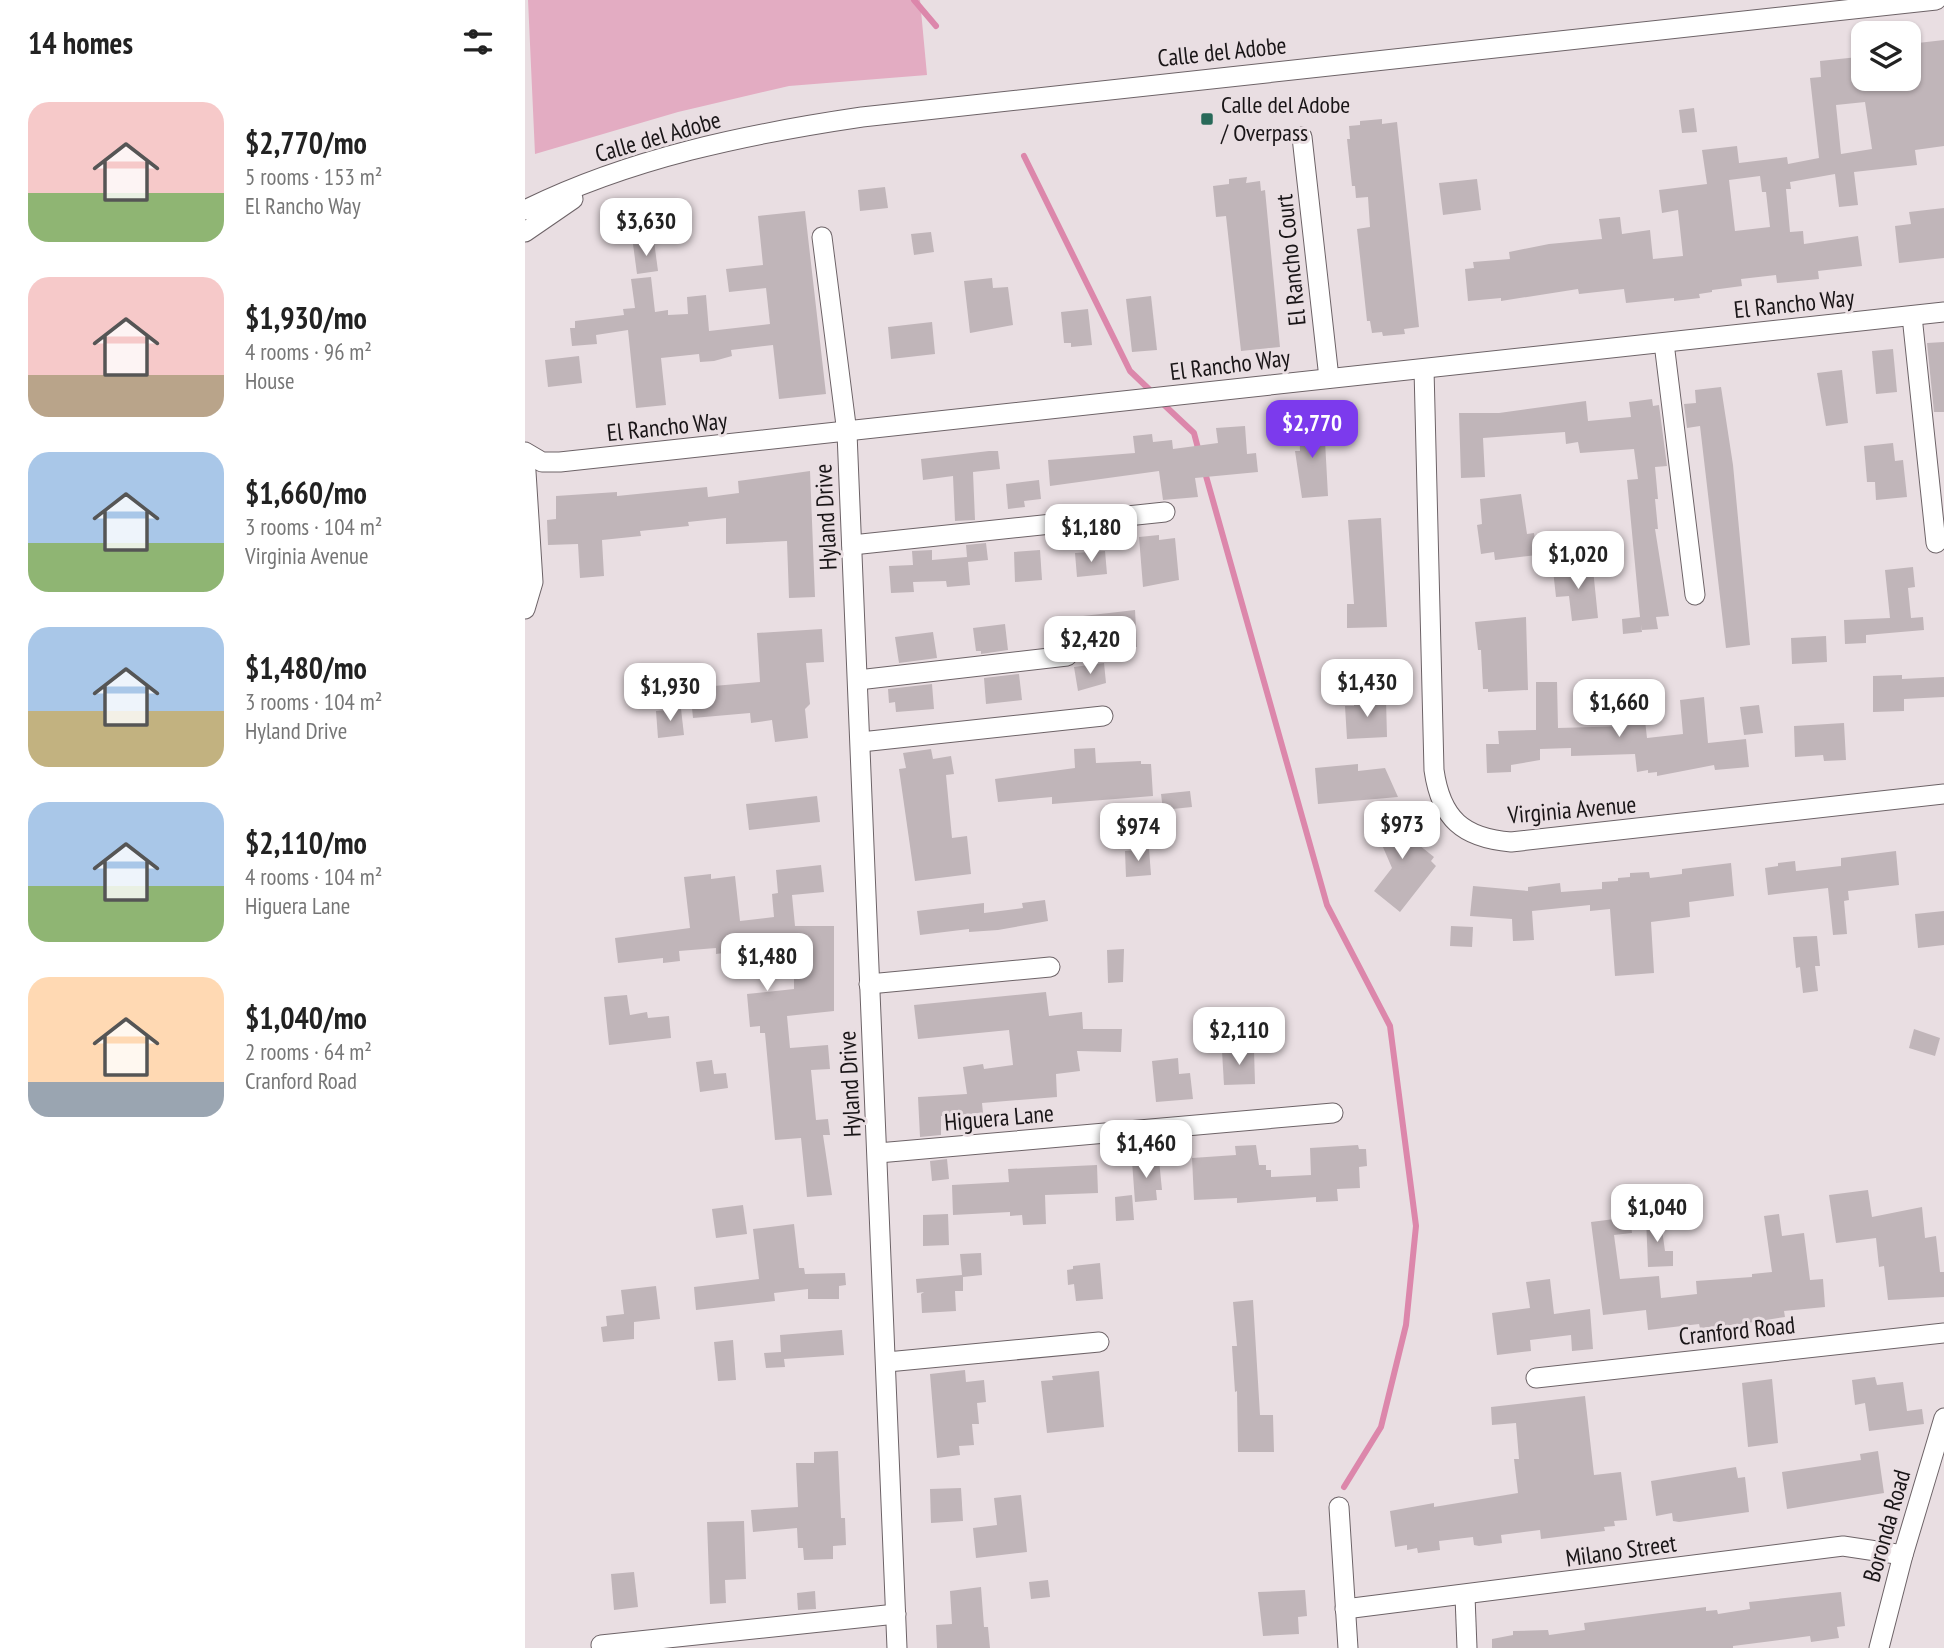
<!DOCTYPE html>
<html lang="en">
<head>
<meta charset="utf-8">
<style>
  body { margin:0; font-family:"PT Sans Narrow",sans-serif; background:#f2f2f2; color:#222; height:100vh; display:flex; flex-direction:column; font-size:26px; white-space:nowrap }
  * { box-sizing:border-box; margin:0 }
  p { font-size:23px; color:#767676 }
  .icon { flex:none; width:38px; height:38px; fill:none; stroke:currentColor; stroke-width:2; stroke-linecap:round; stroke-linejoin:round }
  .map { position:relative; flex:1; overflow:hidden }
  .panel { display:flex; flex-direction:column; background:#fff; width:525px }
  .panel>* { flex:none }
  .fabs { position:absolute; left:1326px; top:21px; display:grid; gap:14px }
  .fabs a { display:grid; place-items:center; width:70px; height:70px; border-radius:14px; background:#fff; box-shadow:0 2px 5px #0004; font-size:35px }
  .price { position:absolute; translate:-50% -60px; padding:0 16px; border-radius:14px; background:#fff; color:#222; font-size:23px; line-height:46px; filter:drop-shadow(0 2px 4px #0008) }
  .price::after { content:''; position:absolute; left:50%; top:42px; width:21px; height:16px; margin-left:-10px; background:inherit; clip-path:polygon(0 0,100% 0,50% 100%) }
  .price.selected { background:#7c3aed; color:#fff }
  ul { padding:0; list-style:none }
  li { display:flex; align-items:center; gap:21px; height:175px; padding:0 28px }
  li span { display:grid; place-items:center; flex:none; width:196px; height:140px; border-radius:21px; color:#555 }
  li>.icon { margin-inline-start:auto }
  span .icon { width:84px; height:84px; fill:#fffc; stroke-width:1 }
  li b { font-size:30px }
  h2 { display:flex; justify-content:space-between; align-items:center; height:84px; padding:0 28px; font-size:30px }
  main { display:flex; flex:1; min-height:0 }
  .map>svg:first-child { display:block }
  .green { fill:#e3acc2 }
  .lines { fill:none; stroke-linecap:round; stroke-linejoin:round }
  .stream { stroke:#dc87ab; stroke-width:6 }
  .building { fill:#c0b5b9; fill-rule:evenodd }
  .minor-casing { stroke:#6d6367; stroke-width:21 }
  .minor { stroke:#fff; stroke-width:19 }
  .poi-dot { fill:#286959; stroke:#e9dee2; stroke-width:2.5 }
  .labels { text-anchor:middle; stroke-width:6; stroke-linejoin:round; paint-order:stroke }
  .street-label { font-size:24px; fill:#191517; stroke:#e9dee2 }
  .poi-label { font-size:24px; fill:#191517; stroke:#e9dee2; text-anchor:start }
</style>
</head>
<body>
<main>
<section class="panel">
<h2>14 homes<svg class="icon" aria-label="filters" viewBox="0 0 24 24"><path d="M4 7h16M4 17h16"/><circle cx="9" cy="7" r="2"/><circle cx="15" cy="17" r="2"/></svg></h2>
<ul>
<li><span style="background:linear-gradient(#f6c9c9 65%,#8fb573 0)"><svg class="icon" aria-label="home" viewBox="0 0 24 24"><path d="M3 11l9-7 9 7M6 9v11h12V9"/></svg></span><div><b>$2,770/mo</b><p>5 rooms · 153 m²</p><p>El Rancho Way</p></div></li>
<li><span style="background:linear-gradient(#f6c9c9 70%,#b9a48a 0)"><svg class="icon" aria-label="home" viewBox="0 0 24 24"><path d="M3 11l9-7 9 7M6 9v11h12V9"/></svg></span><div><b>$1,930/mo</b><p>4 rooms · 96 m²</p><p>House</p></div></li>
<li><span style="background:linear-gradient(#a9c7e8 65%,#8fb573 0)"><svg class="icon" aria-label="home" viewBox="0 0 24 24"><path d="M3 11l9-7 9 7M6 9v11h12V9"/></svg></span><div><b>$1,660/mo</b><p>3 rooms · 104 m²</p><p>Virginia Avenue</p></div></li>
<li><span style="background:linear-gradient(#a9c7e8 60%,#c2b280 0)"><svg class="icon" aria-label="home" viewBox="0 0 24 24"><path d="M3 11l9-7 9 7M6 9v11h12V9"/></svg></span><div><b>$1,480/mo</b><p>3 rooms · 104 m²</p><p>Hyland Drive</p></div></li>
<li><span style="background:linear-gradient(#a9c7e8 60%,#8fb573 0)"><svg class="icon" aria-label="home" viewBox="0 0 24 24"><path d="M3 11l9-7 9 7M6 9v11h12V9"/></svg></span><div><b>$2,110/mo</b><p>4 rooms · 104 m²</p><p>Higuera Lane</p></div></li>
<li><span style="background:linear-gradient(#ffd9b3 75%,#9aa5b1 0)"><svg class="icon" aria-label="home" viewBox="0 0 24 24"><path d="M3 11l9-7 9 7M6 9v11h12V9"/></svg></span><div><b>$1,040/mo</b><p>2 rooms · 64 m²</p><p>Cranford Road</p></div></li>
</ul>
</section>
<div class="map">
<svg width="1419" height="1648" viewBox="0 0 1419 1648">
  <rect width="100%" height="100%" fill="#e9dee2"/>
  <polygon class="green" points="3,0 395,0 402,75 264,86 153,112 10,154"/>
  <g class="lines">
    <g class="stream">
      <polyline points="389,0 411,26"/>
      <polyline points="499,156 605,371 628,393"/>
      <polyline points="635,401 669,433 674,452"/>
      <polyline points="679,469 802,905 865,1026 891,1226 881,1325 856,1427 819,1487"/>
    </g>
  </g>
  <g class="building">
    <path d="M 1419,40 L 1419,146 L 1390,150 L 1392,165 L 1329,172 L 1333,205 L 1314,207 L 1310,174 L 1265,182 L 1266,189 L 1261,189 L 1265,232 L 1278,231 L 1279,244 L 1333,236 L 1337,266 L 1293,271 L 1294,279 L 1252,283 L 1251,275 L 1216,279 L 1217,286 L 1187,290 L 1187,292 L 1174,294 L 1175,298 L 1149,301 L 1149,298 L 1101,303 L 1099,289 L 1054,294 L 1053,289 L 976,301 L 976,298 L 943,301 L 940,269 L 949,268 L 948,262 L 985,259 L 984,252 L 1024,244 L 1077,239 L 1074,219 L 1095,217 L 1097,234 L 1125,230 L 1128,259 L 1158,256 L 1153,210 L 1137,213 L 1134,190 L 1182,184 L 1177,150 L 1212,146 L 1214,163 L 1262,157 L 1263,164 L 1294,158 L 1285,78 L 1296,77 L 1295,61 L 1333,57 L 1335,79 L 1384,79 L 1384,44 ZM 1340,102 L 1347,149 L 1316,154 L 1311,105 ZM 1235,176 L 1237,192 L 1241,192 L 1245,227 L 1210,231 L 1204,180 Z"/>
    <polygon points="1169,108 1172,132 1157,133 1154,110"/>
    <polygon points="857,119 857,124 872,122 894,327 879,329 880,334 858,336 857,332 847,333 845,321 842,321 832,229 845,227 843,197 831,198 830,186 827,186 822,139 825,139 824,126 835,125 835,121"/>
    <polygon points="722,177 721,183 735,181 736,191 740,190 755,347 716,351 701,216 691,217 688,186 704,184 704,179"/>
    <polygon points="952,179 956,210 918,215 914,183"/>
    <polygon points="360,187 363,208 335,211 333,190"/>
    <polygon points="1419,208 1419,258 1374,263 1370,226 1386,224 1384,212"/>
    <polygon points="280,211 301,394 254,399 248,345 206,350 207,356 189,361 175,362 174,354 136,358 141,405 111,408 103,330 71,335 72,344 47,346 45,328 50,328 50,321 99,315 98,309 110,308 106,279 126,277 130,312 143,310 143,315 163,314 162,297 181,295 184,331 245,324 241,288 204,292 201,269 238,265 233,216"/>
    <polygon points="406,232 409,252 389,255 386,234"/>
    <polygon points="129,241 133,271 112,274 108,244"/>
    <polygon points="467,278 468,288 483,287 488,325 445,333 439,281"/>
    <polygon points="626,296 632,350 607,352 601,299"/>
    <polygon points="563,309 567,345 546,347 546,343 539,343 536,312"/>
    <polygon points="407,322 410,354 366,359 363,327"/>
    <polygon points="1419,342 1419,412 1409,412 1402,343"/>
    <polygon points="1368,349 1372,392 1351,394 1347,351"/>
    <polygon points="54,356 57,383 23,387 20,360"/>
    <polygon points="1317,370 1323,423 1301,426 1292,373"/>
    <polygon points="1196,387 1208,465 1225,645 1201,648 1175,426 1162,428 1159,404 1171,403 1170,390"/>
    <polygon points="1127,399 1128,406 1134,405 1142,466 1130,467 1133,499 1130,499 1133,529 1130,529 1144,616 1131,617 1133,629 1117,630 1116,624 1117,632 1098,634 1097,619 1115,617 1102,480 1113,479 1109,449 1055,453 1053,442 1041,444 1040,432 958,438 960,477 936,478 934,413 974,413 1061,401 1063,421 1106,417 1104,402"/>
    <polygon points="799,422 803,496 777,498 770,451 775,451 774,423"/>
    <polygon points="720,426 722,454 731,453 733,472 670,478 673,497 638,500 634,471 525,486 523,460 610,453 608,436 627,434 628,442 647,440 648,449 693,443 691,428"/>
    <polygon points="1368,443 1370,461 1378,460 1382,497 1351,500 1350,482 1342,482 1339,446"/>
    <polygon points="464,451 473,451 475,469 448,472 450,520 430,521 428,476 398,480 396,459"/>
    <polygon points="285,471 290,597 264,598 262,541 201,544 201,518 163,522 164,526 115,531 116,536 77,540 79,576 55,578 53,544 23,545 22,520 31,519 31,496 92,492 92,496 182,487 183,497 214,493 213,481"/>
    <polygon points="514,480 516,499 499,501 500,507 483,509 481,484"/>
    <polygon points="996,494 1002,534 1009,533 1012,555 970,560 969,552 956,554 952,525 957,524 955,499"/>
    <polygon points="856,518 862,627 822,628 822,604 829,604 823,520"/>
    <polygon points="634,535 634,540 650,538 654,580 618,587 614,537"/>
    <polygon points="461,543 463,560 443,562 445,585 422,587 421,581 388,582 389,592 366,593 364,566 388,565 387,551 407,550 407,560 442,557 441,545"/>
    <polygon points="515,550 517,580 490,582 489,552"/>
    <polygon points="580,551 582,574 552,577 550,553"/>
    <polygon points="1059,566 1059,570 1068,569 1073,618 1047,621 1044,596 1031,597 1028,570"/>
    <polygon points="1388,567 1390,587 1383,588 1386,618 1398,617 1399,630 1341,635 1341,643 1320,644 1319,620 1365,618 1360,570"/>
    <polygon points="610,610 612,647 563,653 558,616"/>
    <polygon points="1001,617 1003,690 963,692 963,689 958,689 956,650 953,650 950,622"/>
    <polygon points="480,624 483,650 456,654 456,651 451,651 448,628"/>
    <polygon points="297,629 299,662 281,663 285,704 280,709 283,738 250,742 247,720 226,723 225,713 168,718 165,688 235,682 232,633"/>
    <polygon points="408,632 412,658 374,663 370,637"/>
    <polygon points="1301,636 1302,662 1267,664 1266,638"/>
    <polygon points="579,663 581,683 553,691 549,667"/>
    <polygon points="494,674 497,700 461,704 459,678"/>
    <polygon points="1377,675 1377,679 1419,677 1419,697 1379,699 1379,711 1348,712 1348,676"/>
    <polygon points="1011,682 1032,682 1033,728 1103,726 1101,686 1116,685 1122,738 1158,734 1155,700 1179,697 1183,743 1221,739 1224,767 1190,770 1189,765 1132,776 1132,772 1123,773 1123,770 1112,772 1110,754 1046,756 1046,748 1015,749 1015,760 986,765 986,772 962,773 961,744 974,744 973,731 1011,730"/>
    <polygon points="407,684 409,709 371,712 370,702 364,703 363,689"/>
    <polygon points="861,699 862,737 822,739 820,706 829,706 829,701"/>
    <polygon points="1234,705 1238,733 1219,735 1215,707"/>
    <polygon points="156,709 159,735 133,738 131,711"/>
    <polygon points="1319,723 1321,760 1299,761 1298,755 1270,757 1269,726"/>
    <polygon points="570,748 571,763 616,761 616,764 626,764 628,796 527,804 527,797 473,802 470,779 550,768 549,749"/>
    <polygon points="406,749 408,759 426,756 429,774 421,775 427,838 442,836 446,874 390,881 374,769 381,768 378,753"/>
    <polygon points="833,764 833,771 860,768 873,797 793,804 790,768"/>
    <polygon points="665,791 667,807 638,810 636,794"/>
    <polygon points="292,796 295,822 224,830 221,804"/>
    <polygon points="878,810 894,845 909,857 906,861 911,866 875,912 849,891 867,868 848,824"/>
    <polygon points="624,849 626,875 601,877 600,851"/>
    <polygon points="1371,851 1374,885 1323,891 1324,900 1319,901 1322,934 1308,935 1303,888 1243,895 1240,868 1253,866 1253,863 1270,861 1271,871 1316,866 1316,858"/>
    <polygon points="1206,863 1209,896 1164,902 1165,917 1126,922 1129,973 1090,976 1085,909 1065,911 1065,905 1007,911 1009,940 988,941 987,919 945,916 948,886 1003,891 1003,887 1035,883 1036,892 1077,889 1077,882 1093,881 1093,878 1105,877 1105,873 1124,872 1125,878 1157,874 1157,869"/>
    <polygon points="296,865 299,892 267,895 270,926 309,926 309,1011 262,1016 265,1048 303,1045 305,1069 286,1070 291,1120 303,1119 305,1135 298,1135 307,1195 282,1197 276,1138 250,1140 240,1033 235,1033 235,1026 225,1027 222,994 269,989 269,944 191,954 191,948 154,951 155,961 138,963 138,958 93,963 90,938 165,928 159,877 186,874 186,879 210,876 215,921 249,917 247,894 253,893 251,870"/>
    <polygon points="520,900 523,921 473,930 444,932 444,929 395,935 392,911 459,903 459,913 498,908 497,903"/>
    <polygon points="1419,911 1419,945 1393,948 1390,914"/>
    <polygon points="926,926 948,927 947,947 925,946"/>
    <polygon points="1292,936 1295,966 1290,966 1293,991 1278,993 1275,967 1271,968 1268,937"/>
    <polygon points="599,949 598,982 583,983 582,950"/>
    <polygon points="521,992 524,1016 557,1012 558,1029 597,1029 596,1052 552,1051 555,1071 531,1074 532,1097 457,1103 458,1113 416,1116 416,1135 395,1137 393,1097 442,1094 438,1067 458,1064 459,1069 488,1065 484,1030 393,1039 389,1005"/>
    <polygon points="102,995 105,1015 122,1012 123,1018 144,1016 146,1038 84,1045 79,997"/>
    <polygon points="1389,1029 1415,1038 1410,1056 1384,1048"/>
    <polygon points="729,1050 730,1084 699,1085 697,1051"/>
    <polygon points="653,1058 654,1074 665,1073 668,1099 631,1102 627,1061"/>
    <polygon points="187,1060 189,1074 201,1073 203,1088 175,1092 171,1062"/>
    <polygon points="731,1145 734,1165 741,1165 741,1170 746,1170 746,1177 786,1175 785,1148 833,1145 834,1149 841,1149 842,1166 834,1167 835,1188 812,1189 813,1201 791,1202 791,1197 712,1203 712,1198 669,1200 667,1158 711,1155 710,1146"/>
    <polygon points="422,1159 424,1179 407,1181 405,1161"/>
    <polygon points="634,1160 637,1190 631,1190 632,1200 610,1202 607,1161"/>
    <polygon points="572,1165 573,1193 520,1195 521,1224 498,1225 497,1215 485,1216 485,1212 428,1215 427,1185 484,1182 483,1169"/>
    <polygon points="1343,1190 1347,1217 1397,1207 1400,1238 1411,1236 1415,1272 1419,1272 1419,1297 1363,1300 1359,1266 1354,1267 1351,1238 1311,1243 1304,1195"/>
    <polygon points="607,1195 609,1220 591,1221 590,1197"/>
    <polygon points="218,1205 222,1234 191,1238 187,1209"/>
    <polygon points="423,1214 424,1245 398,1246 398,1215"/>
    <polygon points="1254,1214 1257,1236 1279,1233 1285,1280 1298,1279 1300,1307 1259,1311 1260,1317 1216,1324 1175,1328 1174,1324 1123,1330 1121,1310 1078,1315 1066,1222 1105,1217 1107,1233 1089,1235 1095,1279 1134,1276 1136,1298 1172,1294 1171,1281 1227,1277 1227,1274 1247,1272 1239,1216"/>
    <polygon points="1135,1215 1140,1251 1148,1251 1148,1266 1123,1267 1121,1217"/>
    <polygon points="269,1224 274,1268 279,1268 280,1274 320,1273 321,1285 314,1286 314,1299 283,1299 283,1289 249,1293 250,1301 171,1310 169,1287 234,1279 228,1229"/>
    <polygon points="456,1253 457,1275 438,1277 438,1291 430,1291 431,1311 397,1313 396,1294 399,1292 392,1293 391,1279 437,1275 435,1254"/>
    <polygon points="575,1263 578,1299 551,1301 549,1284 543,1285 542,1270 548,1269 548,1266"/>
    <polygon points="1025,1279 1029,1314 1065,1309 1068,1349 1047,1351 1046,1335 1005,1340 1006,1351 972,1355 967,1313 1005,1308 1001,1282"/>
    <polygon points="131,1286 135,1319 109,1322 109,1339 78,1342 76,1327 82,1326 81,1316 99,1314 96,1290"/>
    <polygon points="728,1300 735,1415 748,1415 749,1452 713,1452 712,1391 710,1392 707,1346 712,1346 708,1302"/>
    <polygon points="317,1330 319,1355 259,1359 260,1367 241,1368 239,1353 256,1352 255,1335"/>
    <polygon points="208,1340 211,1380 193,1381 189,1342"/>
    <polygon points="440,1370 441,1382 459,1380 461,1402 452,1403 454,1424 447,1424 449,1445 434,1446 435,1455 412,1458 405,1374"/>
    <polygon points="574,1371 579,1427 522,1433 516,1381 528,1380 527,1376"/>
    <polygon points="1350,1377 1352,1385 1378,1382 1382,1411 1397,1409 1399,1424 1344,1431 1340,1403 1330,1405 1327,1380"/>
    <polygon points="1247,1379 1253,1443 1223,1447 1217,1383"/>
    <polygon points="1060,1396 1069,1475 1096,1472 1102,1520 1089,1521 1090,1526 1079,1527 1080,1531 1016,1539 1015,1530 976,1535 977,1543 954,1546 949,1545 948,1537 914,1541 915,1550 893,1553 892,1548 882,1550 882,1545 870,1547 865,1511 909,1503 909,1507 993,1493 989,1459 994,1459 991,1423 967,1425 966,1407"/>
    <polygon points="313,1451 316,1518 320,1518 321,1545 308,1546 308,1559 279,1560 278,1548 273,1548 272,1528 228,1532 226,1510 273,1507 271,1463 289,1463 289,1452"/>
    <polygon points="1353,1451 1359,1493 1262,1509 1257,1472 1336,1460 1335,1454"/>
    <polygon points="1211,1467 1213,1478 1220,1477 1224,1512 1154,1522 1148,1521 1147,1513 1131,1516 1126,1481"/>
    <polygon points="436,1488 438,1521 406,1523 405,1489"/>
    <polygon points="496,1495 502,1552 451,1558 448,1528 472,1525 469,1498"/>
    <polygon points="219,1521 221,1579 200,1580 201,1603 185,1604 182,1522"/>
    <polygon points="109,1572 113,1607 89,1610 86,1574"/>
    <polygon points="523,1580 525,1597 506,1599 504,1582"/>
    <polygon points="456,1587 459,1627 463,1627 465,1648 412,1648 411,1625 427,1624 425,1591"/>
    <polygon points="780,1590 782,1616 773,1617 774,1634 738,1636 733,1592"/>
    <polygon points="290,1591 291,1609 273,1610 272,1593"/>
    <polygon points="1316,1592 1320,1626 1312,1627 1314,1638 1286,1642 1285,1636 1208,1646 1208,1648 967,1648 967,1639 988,1635 988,1631 1023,1630 1024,1635 1060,1630 1059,1623 1181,1607 1181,1611 1192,1610 1193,1614 1225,1609 1224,1602"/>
  </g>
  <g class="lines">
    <g class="minor-casing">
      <g id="minor">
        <polyline points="777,137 804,378"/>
        <path d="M 0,210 C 105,158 222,134 337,117 L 1411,0"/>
        <polyline points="0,232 48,199"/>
        <polyline points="297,237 322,433 372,1648"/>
        <polyline points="1387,316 1411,543"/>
        <polyline points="1139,343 1170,595"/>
        <path d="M 899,369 L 909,770 C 916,819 938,838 986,842 L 1419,794"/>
        <polyline points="0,452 17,462 35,462 1419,312"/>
        <polyline points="0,456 8,582 0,609"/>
        <polyline points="327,545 640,512"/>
        <polyline points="333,680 542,656"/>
        <polyline points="336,742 578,716"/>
        <polyline points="344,984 525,967"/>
        <polyline points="353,1153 808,1113"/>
        <polyline points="362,1362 574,1342"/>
        <polyline points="1011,1378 1419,1333"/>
        <polyline points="814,1507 823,1648"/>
        <polyline points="940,1596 942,1648"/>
        <polyline points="820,1609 1318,1546 1378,1555"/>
        <polyline points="76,1645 371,1614"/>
        <polyline points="1354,1648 1378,1555 1419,1418"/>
      </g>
    </g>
    <use href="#minor" class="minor"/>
  </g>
  <rect class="poi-dot" x="675" y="112" width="14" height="14" rx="3.5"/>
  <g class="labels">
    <g class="street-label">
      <text transform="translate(697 52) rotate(-6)" y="8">Calle del Adobe</text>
      <text transform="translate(133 137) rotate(-16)" y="8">Calle del Adobe</text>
      <text transform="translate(766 260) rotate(-96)" y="8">El Rancho Court</text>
      <text transform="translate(1269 304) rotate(-6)" y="8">El Rancho Way</text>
      <text transform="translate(705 365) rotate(-7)" y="8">El Rancho Way</text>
      <text transform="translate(142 427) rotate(-6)" y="8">El Rancho Way</text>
      <text transform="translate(301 517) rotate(-93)" y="8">Hyland Drive</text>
      <text transform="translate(1047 810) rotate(-5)" y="8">Virginia Avenue</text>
      <text transform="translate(325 1084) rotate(-93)" y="8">Hyland Drive</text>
      <text transform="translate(474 1118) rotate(-5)" y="8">Higuera Lane</text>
      <text transform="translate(1212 1331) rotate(-6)" y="8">Cranford Road</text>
      <text transform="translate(1362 1526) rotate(-74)" y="8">Boronda Road</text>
      <text transform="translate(1096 1551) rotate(-8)" y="8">Milano Street</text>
    </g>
    <g class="poi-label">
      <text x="696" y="113">Calle del Adobe<tspan x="696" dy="28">/ Overpass</tspan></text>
    </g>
  </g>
</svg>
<div class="fabs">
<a><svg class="icon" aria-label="layers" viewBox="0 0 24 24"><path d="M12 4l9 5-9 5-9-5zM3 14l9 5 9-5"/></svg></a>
</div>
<b class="price" style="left:121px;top:258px">$3,630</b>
<b class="price selected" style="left:787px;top:460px">$2,770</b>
<b class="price" style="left:566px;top:564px">$1,180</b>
<b class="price" style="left:1053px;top:591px">$1,020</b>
<b class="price" style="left:565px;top:676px">$2,420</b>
<b class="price" style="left:842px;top:719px">$1,430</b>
<b class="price" style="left:145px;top:723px">$1,930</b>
<b class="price" style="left:1094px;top:739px">$1,660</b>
<b class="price" style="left:877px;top:861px">$973</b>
<b class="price" style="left:613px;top:863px">$974</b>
<b class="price" style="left:242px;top:993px">$1,480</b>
<b class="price" style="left:714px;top:1067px">$2,110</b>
<b class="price" style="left:621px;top:1180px">$1,460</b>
<b class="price" style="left:1132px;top:1244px">$1,040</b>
</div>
</main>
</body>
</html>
